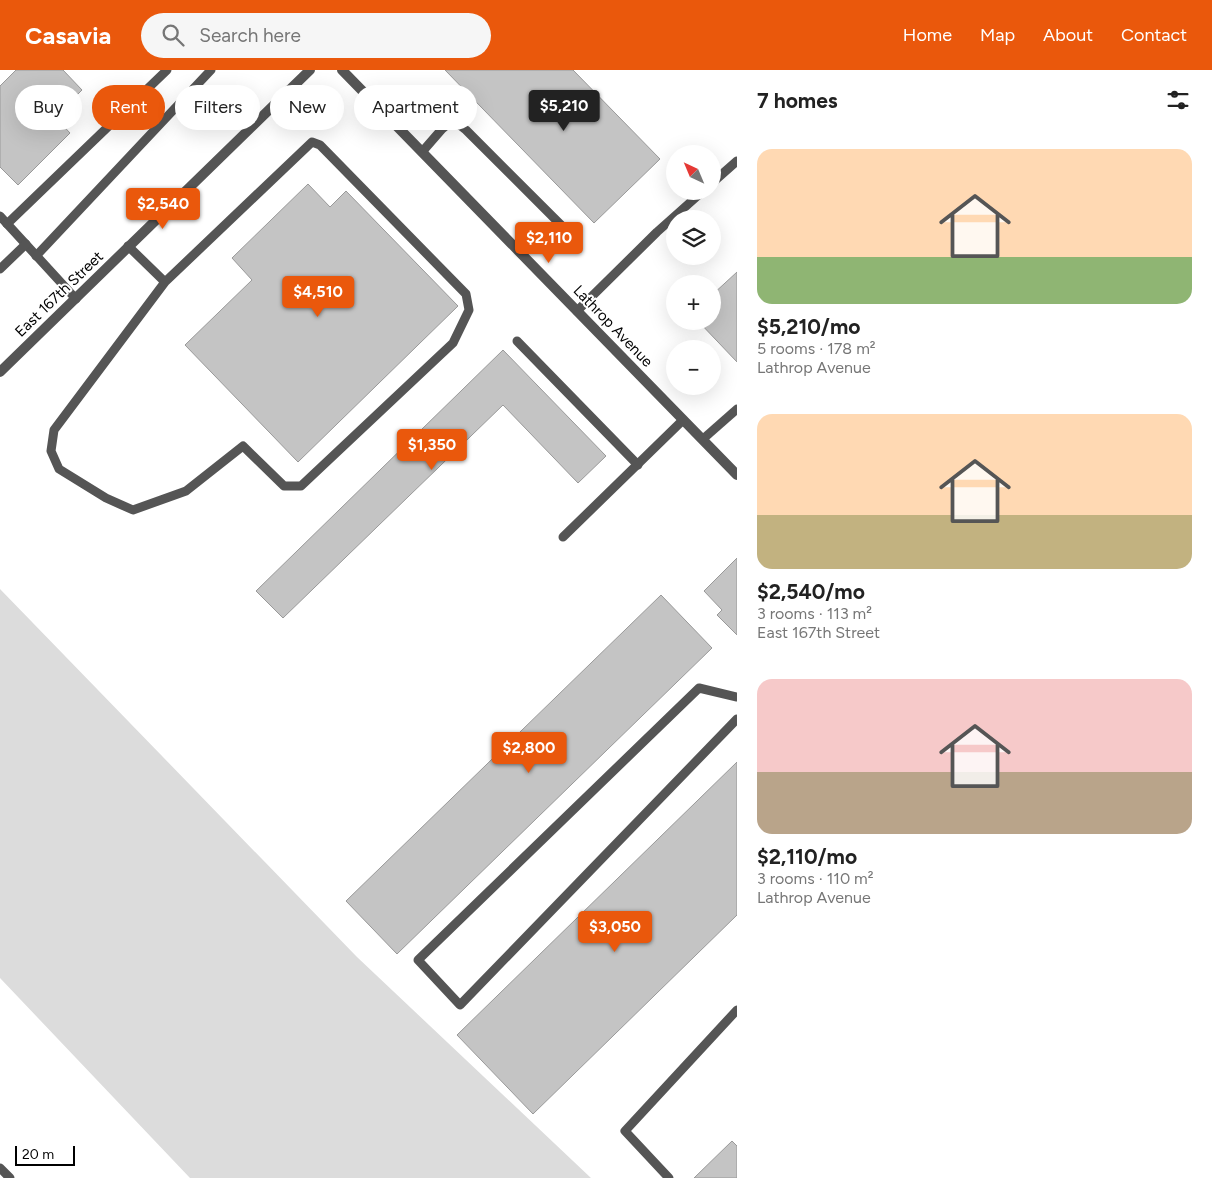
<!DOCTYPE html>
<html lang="en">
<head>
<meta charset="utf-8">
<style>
  body { margin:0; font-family:Figtree,sans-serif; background:#f6f6f6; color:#222; height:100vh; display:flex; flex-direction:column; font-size:19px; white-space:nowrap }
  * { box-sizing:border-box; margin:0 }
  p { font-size:16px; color:#767676 }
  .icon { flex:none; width:28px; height:28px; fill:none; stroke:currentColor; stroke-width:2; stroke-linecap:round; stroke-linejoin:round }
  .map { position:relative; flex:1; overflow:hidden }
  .sheet { display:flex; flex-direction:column; background:#fff; width:475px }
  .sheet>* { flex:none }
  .banner { position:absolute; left:15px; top:15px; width:475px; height:45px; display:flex; gap:10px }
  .needle { width:32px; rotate:316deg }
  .controls { position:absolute; left:666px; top:75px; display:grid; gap:10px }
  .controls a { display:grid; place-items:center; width:55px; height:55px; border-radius:50%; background:#fff; box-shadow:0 5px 20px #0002; font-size:25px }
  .scale { position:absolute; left:15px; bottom:12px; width:60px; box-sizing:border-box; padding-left:5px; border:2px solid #000; border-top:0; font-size:14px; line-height:18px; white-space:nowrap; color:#000; -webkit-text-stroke:4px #fff; paint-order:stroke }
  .price { position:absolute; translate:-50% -42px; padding:0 11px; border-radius:5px; background:#ea580c; color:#fff; font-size:16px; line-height:32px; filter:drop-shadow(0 1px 2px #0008) }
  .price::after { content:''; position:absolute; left:50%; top:30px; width:15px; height:11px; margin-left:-8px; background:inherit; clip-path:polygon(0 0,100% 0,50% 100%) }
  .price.on { background:#222; color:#fff }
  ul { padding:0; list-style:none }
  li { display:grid; align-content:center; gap:10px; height:265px; padding:0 20px }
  li span { display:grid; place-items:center; height:155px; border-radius:15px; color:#555 }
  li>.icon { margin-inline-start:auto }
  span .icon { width:90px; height:90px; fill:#fffc; stroke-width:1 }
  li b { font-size:21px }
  h2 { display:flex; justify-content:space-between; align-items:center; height:60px; padding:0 20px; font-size:21px }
  .chip { padding:0 18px; border-radius:22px; background:#fff; box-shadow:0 5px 20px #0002; font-size:18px; line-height:45px }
  .chip.on { background:#ea580c; color:#fff }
  header { display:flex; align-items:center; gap:30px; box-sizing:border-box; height:70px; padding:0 25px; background:#ea580c; color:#fff }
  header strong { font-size:24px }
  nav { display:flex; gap:28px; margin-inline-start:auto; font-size:18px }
  .search { width:350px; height:45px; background:#f6f6f6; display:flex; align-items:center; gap:12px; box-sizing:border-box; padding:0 18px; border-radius:28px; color:#767676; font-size:19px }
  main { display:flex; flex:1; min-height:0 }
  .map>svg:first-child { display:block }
  .green { fill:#dcdcdc }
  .building { fill:#c4c4c4; stroke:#999 }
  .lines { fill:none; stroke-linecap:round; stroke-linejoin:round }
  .lane { stroke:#555; stroke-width:9 }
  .street { stroke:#555; stroke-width:10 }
  .labels { text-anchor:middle; stroke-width:4; stroke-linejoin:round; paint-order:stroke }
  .street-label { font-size:15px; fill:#000; stroke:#fff }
</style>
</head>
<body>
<header>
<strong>Casavia</strong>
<div class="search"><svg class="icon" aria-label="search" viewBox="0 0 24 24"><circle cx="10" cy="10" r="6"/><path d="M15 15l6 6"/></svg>Search here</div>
<nav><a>Home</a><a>Map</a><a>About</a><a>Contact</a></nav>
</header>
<main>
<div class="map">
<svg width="737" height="1108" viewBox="0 0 737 1108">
  <rect width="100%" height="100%" fill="#fff"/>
  <polygon class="green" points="0,519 357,887 591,1108 190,1108 0,908"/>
  <g class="building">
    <polygon points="16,0 63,0 82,20 55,47 70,63 18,115 0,97 0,16"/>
    <polygon points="445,0 573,0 660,89 594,153"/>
    <polygon points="308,114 330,137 346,121 458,236 298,392 185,275 252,210 232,188"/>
    <polygon points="737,202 737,292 698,251 712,251 712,225"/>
    <polygon points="503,280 606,386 578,413 503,335 283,548 256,521"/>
    <polygon points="737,488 737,565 717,545 722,540 704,521"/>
    <polygon points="661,525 712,578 397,884 346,831"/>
    <polygon points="737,692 737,845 533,1044 457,965"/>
    <polygon points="732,1071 737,1076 737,1108 694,1108"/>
  </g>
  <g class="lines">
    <g class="lane">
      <polyline points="422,82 442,59 453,50 466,60 572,166"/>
      <polyline points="712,113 737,91"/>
      <polyline points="0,146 76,229"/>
      <polyline points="7,154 167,0"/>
      <polyline points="128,176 165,212 54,360 51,381 59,399 106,428 133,440 186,421 243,376 284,416 301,416 453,273 469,240 466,224 320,75 312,72 165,212"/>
      <polyline points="36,186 211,0"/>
      <polyline points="0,199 26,174"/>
      <polyline points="577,241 657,162 703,121"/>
      <polyline points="517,271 638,395"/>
      <polyline points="703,369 737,339"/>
      <polyline points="563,467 683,350"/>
      <polyline points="737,627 699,618 418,890 460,935 737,649"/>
      <polyline points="0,1098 10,1108"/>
      <polyline points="669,1108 625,1061 737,940"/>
    </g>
    <g class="street">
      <polyline points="342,0 737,405"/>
      <polyline points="0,302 310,0"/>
    </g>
  </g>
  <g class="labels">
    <g class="street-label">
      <text transform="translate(59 224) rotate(-44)" y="5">East 167th Street</text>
      <text transform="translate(613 256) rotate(46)" y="5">Lathrop Avenue</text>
    </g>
  </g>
</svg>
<div class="controls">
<a><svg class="needle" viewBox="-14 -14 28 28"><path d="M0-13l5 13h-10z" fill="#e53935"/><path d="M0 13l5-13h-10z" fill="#767676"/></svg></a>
<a><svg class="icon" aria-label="layers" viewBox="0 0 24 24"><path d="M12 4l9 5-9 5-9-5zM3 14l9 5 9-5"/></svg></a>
<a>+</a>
<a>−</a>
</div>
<div class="scale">20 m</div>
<b class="price on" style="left:564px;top:62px">$5,210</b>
<b class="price" style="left:163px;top:160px">$2,540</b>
<b class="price" style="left:549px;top:194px">$2,110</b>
<b class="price" style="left:318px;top:248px">$4,510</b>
<b class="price" style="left:432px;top:401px">$1,350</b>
<b class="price" style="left:529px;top:704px">$2,800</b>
<b class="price" style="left:615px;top:883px">$3,050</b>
<div class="banner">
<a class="chip">Buy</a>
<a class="chip on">Rent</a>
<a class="chip">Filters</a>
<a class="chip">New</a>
<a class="chip">Apartment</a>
</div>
</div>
<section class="sheet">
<h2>7 homes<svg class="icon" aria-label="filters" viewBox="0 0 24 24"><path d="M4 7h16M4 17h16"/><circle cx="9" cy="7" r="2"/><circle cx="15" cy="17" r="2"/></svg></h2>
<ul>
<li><span style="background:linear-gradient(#ffd9b3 70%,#8fb573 0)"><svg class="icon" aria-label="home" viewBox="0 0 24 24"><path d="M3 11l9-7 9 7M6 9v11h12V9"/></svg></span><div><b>$5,210/mo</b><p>5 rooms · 178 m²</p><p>Lathrop Avenue</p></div></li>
<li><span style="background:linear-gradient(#ffd9b3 65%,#c2b280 0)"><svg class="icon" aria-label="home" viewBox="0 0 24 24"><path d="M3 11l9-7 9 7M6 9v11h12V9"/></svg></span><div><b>$2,540/mo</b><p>3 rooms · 113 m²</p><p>East 167th Street</p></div></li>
<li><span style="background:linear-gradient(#f6c9c9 60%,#b9a48a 0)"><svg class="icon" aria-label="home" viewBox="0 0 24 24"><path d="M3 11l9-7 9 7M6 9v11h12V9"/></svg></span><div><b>$2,110/mo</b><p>3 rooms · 110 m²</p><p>Lathrop Avenue</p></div></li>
</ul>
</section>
</main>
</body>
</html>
